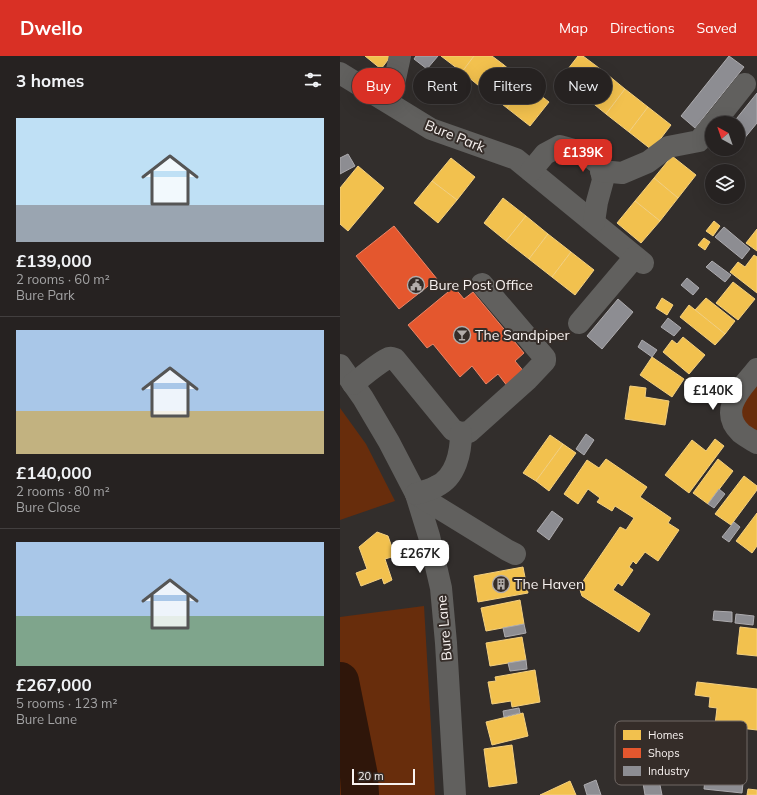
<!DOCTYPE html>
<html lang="en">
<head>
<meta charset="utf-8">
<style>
  body { margin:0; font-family:Mulish,sans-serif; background:#2e2a2a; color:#f1f3f6; height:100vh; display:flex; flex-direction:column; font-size:15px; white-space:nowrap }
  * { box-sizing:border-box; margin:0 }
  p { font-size:13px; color:#a4a4a5 }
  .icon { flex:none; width:22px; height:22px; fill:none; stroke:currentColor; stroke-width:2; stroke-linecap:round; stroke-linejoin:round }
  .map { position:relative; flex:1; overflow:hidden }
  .panel { display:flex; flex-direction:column; background:#262221; width:340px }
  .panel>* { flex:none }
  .banner { position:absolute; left:12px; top:12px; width:345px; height:36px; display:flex; gap:8px }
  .needle { width:26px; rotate:320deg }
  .controls { position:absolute; left:365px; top:60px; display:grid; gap:8px }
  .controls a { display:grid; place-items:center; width:40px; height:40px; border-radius:50%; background:#262221; box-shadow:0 4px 16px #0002,0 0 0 1px #423f3f; font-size:20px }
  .scale { position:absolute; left:12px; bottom:10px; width:63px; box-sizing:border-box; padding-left:4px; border:2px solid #f8f2f0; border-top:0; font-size:11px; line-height:14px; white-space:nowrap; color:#f8f2f0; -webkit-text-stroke:3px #352d29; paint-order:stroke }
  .price { position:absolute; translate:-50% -34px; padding:0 9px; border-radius:8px; background:#fff; color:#222; font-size:13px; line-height:26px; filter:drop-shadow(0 1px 2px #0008) }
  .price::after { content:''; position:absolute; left:50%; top:24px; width:12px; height:9px; margin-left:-6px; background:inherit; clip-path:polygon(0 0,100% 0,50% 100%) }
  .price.current { background:#d93025; color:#fff }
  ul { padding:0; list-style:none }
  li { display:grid; align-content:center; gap:8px; height:212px; padding:0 16px }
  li+li { border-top:1px solid #423f3f }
  li span { display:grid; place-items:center; height:124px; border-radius:0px; color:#555 }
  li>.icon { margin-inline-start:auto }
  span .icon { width:72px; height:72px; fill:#fffc; stroke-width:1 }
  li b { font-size:17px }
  h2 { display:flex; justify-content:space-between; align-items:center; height:48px; padding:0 16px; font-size:17px }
  .tag { padding:0 14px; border-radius:18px; background:#262221; box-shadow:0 4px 16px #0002,0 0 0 1px #423f3f; font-size:14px; line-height:36px }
  .tag.current { background:#d93025; color:#fff }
  header { display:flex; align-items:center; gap:24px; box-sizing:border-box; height:56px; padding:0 20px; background:#d93025; color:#fff }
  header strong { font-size:19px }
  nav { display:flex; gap:22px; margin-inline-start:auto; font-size:14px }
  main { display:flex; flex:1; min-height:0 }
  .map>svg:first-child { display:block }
  .green { fill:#682d0c }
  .homes { fill:#f2c14e; stroke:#f4d07f }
  .shops { fill:#e4572e; stroke:#ea8668 }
  .industry { fill:#8d8d92; stroke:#adabae }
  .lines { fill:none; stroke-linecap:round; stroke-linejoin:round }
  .river { stroke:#2f160a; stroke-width:38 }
  .minor { stroke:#61605e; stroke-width:22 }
  .labels { text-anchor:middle; stroke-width:4; stroke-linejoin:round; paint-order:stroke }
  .street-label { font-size:14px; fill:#f8f2f0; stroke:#352d29 }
  .poi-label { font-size:14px; fill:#f8f2f0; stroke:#352d29; text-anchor:start }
  .key { fill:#352d29; stroke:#706865; stroke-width:1 }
  .key-label { font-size:11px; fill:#f8f2f0 }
</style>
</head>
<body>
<header>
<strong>Dwello</strong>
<nav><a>Map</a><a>Directions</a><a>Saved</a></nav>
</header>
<main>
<section class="panel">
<h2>3 homes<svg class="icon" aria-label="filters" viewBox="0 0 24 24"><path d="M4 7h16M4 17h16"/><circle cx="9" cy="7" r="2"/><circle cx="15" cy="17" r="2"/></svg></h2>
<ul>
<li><span style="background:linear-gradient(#bfe0f5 70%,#9aa5b1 0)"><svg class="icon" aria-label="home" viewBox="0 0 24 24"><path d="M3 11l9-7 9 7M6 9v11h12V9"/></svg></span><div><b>£139,000</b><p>2 rooms · 60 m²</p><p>Bure Park</p></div></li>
<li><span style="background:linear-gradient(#a9c7e8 65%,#c2b280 0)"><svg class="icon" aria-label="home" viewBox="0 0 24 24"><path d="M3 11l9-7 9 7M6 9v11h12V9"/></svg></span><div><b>£140,000</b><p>2 rooms · 80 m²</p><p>Bure Close</p></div></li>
<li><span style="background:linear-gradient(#a9c7e8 60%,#7fa58c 0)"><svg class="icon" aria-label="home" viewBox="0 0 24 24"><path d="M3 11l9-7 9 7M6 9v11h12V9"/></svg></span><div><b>£267,000</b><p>5 rooms · 123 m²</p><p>Bure Lane</p></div></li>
</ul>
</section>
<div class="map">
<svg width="417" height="739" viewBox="0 0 417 739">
  <rect width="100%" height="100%" fill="#322e2c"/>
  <g class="green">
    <polygon points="417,323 417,376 400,365 397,351"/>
    <polygon points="0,352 26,388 55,445 0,464"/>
    <polygon points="84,550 95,739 0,739 0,561"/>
  </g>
  <g class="homes">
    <polygon points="25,0 51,0 41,13"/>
    <polygon points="101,0 134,0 122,16"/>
    <polygon points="134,0 152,0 164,9 144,34 122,16"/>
    <polygon points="238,0 243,0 263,15 244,40 221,22"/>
    <polygon points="164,9 186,28 167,52 144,34"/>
    <polygon points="263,15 285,33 266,58 244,40"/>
    <polygon points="186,28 209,46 190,70 167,52"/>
    <polygon points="285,33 308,51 289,76 266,58"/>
    <polygon points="308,51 331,69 312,94 289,76"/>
    <polygon points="332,100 356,119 338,142 314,122"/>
    <polygon points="111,102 135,121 117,144 92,125"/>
    <polygon points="18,110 44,132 8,175 0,168 0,132"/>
    <polygon points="314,122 338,142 320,165 295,145"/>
    <polygon points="92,125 117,144 98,167 74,147"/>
    <polygon points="163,142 186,160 166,185 144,167"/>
    <polygon points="295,145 320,165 301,187 277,167"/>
    <polygon points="186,160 208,178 189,203 166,185"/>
    <polygon points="374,165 380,170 373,180 366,175"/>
    <polygon points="417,173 417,195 406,187"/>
    <polygon points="208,178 231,196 212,221 189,203"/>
    <polygon points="364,182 370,186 365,194 358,189"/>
    <polygon points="231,196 254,214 235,239 212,221"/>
    <polygon points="414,199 417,201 417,237 390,216 398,206 405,211"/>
    <polygon points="393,226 415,243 398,264 376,247"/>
    <polygon points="322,242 333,249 327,259 316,252"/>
    <polygon points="366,242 395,265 385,278 355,254"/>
    <polygon points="349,249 385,278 375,289 340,261"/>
    <polygon points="343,281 365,299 349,318 323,296 332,284 337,288"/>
    <polygon points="312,301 344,323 332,341 300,319"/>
    <polygon points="290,330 306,332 305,341 329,345 325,369 285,363"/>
    <polygon points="210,379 223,388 196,425 183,417"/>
    <polygon points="375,383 384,390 349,437 325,419 352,384 366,395"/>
    <polygon points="223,388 236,397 209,435 196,425"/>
    <polygon points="266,403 307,431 300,441 331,462 328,467 339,474 318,505 305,496 296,508 293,505 289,511 293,514 282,530 278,527 273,534 310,558 299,576 242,540 239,531 280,471 286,474 294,462 275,450 272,455 257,446 260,442 248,433 238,448 224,438 247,404 259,412"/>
    <polygon points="378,403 393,415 368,448 353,437"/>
    <polygon points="404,420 417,430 417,434 391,469 375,458"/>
    <polygon points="417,457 417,490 412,497 396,485"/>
    <polygon points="37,476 48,480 55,500 45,503 52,524 44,528 42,522 21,530 16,517 27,513 19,491"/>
    <polygon points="183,511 188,537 138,546 134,520"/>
    <polygon points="180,544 184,568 146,575 141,552"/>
    <polygon points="400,571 417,573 417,600 397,598"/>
    <polygon points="182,581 186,604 150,610 146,587"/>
    <polygon points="195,614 200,646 172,651 171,645 152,648 148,626 156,625 155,621"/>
    <polygon points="357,626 417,633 417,674 375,669 377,652 369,651 370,641 355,639"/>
    <polygon points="183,657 188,680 152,689 146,666"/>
    <polygon points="172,689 177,727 149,731 144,693"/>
    <polygon points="230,725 236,739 200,739"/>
    <polygon points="408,733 417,734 417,739 407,739"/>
  </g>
  <g class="shops">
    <polygon points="54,170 97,223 59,253 16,200"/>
    <polygon points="114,231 124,243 133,236 184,297 175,305 185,317 168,331 158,318 146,328 132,310 120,321 93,288 87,292 68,269"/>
  </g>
  <g class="industry">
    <polygon points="76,0 98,0 87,13 74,3"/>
    <polygon points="389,0 404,11 355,72 341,60"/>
    <polygon points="417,37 417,67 398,90 398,67 393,67"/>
    <polygon points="8,98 15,110 0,118 0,102"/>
    <polygon points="384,171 410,193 402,203 375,181"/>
    <polygon points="372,205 391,219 385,226 366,211"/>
    <polygon points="347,222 359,232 353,239 341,229"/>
    <polygon points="278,243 293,256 262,293 247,280"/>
    <polygon points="328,262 341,272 334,280 321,271"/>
    <polygon points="302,284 317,294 312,301 298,291"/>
    <polygon points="246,378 254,384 244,399 236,393"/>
    <polygon points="379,433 385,438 374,452 368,448"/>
    <polygon points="212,455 223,463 209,484 197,475"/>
    <polygon points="394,466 400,471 389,486 382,481"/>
    <polygon points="374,555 392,556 392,566 373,564"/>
    <polygon points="396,558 414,560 413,569 395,567"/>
    <polygon points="184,568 186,577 165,581 163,572"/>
    <polygon points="186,604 187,613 170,615 168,607"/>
    <polygon points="179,652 180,657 164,661 163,655"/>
    <polygon points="365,723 403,727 402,737 364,733"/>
    <polygon points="256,724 261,739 247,739 244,729"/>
    <polygon points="319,724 322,739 305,739 303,727"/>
  </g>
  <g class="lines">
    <polyline class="river" points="0,625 19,720 20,739"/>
    <g class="minor">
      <polyline points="0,17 91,73 176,103 303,207"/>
      <polyline points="43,43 55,23 60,0"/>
      <polyline points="374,67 405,28"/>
      <polyline points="191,115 205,98 220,90 245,97 260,109 263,124 257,146 254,166"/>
      <polyline points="261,115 282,117 308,106 328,91 359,85 372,69"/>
      <polyline points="239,267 295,201"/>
      <polyline points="0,309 23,342 49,386 76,438 89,480 101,532 106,587 115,739"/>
      <path d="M 417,313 C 402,332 377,354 401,377 C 406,381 412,384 417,387"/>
      <path d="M 13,328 C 22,321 39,306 49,302 C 52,301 52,302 55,303 L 113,374 L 121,377 L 129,376 L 188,323 L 205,305 L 205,302 L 142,228"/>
      <polyline points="76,438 167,494 175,498"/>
      <path d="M 76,438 C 83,435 91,434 97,430 C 116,421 121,396 121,377"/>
    </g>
  </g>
  <defs>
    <g id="civic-ring" transform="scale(0.9)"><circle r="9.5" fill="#352d29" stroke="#b3adab" stroke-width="1.5"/><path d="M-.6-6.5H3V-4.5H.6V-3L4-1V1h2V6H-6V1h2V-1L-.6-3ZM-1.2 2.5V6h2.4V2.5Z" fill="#b3adab"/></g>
    <g id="bar-ring" transform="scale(0.9)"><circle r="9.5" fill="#352d29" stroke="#b3adab" stroke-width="1.5"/><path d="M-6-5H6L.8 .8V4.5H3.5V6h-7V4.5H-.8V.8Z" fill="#b3adab"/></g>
    <g id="building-ring" transform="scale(0.9)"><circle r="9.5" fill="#352d29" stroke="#b3adab" stroke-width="1.5"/><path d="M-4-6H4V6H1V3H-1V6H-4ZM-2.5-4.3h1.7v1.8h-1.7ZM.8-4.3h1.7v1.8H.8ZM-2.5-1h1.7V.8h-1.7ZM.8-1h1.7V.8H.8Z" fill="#b3adab"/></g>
  </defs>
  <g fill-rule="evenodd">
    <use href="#civic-ring" x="76" y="229"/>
    <use href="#bar-ring" x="122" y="279"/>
    <use href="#building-ring" x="161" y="528"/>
  </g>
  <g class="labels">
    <g class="street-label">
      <text transform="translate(115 80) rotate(22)" y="5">Bure Park</text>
      <text transform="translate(104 572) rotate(-95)" y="5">Bure Lane</text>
    </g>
    <g class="poi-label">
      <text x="89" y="234">Bure Post Office</text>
      <text x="135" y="284">The Sandpiper</text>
      <text x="174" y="533">The Haven</text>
    </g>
  </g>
  <rect x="275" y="665" width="132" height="64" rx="6" class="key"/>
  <rect x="283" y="674" width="18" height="10" fill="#f2c14e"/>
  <rect x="283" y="692" width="18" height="10" fill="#e4572e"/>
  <rect x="283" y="710" width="18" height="10" fill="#8d8d92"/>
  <g class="key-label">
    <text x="308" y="683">Homes</text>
    <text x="308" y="701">Shops</text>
    <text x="308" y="719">Industry</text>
  </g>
</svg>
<div class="controls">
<a><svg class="needle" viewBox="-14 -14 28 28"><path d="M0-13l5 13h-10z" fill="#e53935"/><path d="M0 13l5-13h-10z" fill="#a4a4a5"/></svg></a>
<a><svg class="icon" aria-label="layers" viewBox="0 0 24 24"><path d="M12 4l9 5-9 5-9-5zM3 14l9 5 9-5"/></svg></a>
</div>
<div class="scale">20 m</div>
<b class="price current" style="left:243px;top:117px">£139K</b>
<b class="price" style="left:373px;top:355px">£140K</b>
<b class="price" style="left:80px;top:518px">£267K</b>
<div class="banner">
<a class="tag current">Buy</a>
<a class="tag">Rent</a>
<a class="tag">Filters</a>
<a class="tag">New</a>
</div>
</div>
</main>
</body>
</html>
